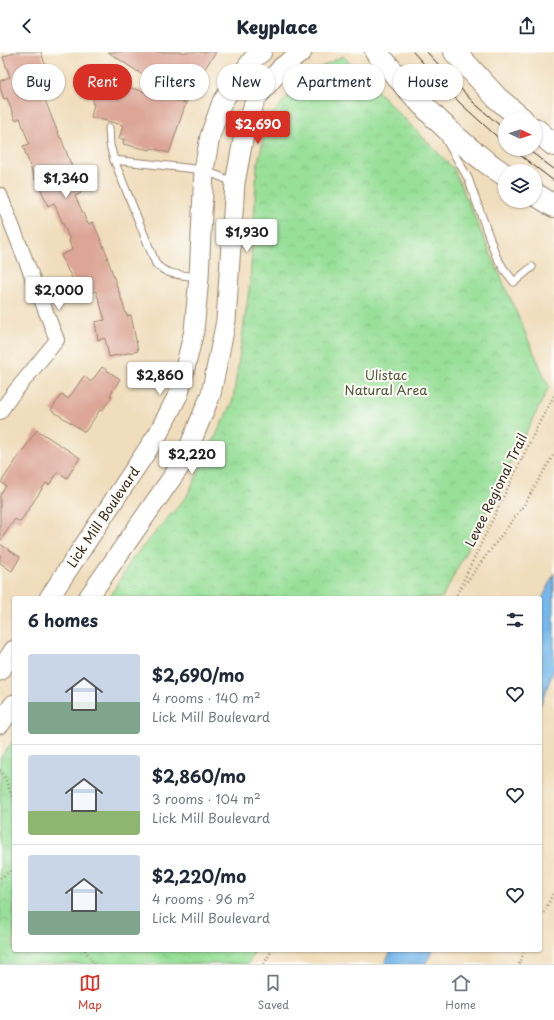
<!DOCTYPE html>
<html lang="en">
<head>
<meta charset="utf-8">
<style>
  body { margin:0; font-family:"Playpen Sans",sans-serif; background:#f2f2f3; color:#1f2937; height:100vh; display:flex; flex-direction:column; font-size:15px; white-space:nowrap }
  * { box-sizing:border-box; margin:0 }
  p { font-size:13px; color:#747a83 }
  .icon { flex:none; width:22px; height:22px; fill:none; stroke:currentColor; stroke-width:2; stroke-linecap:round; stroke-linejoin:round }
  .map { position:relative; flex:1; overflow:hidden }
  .side { position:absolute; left:12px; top:544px; width:530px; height:356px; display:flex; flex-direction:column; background:#fff; border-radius:4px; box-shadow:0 1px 3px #0004 }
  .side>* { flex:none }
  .guide { position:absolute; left:12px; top:12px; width:530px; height:36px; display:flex; gap:8px }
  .needle { width:26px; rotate:94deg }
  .tools { position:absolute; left:498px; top:60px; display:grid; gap:8px }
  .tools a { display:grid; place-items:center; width:44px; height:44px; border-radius:50%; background:#fff; box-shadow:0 1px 3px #0004; font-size:20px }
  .price { position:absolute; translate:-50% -34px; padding:0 9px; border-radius:4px; background:#fff; color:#222; font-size:13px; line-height:26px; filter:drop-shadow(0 1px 2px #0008) }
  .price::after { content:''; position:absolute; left:50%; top:24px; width:12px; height:9px; margin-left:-6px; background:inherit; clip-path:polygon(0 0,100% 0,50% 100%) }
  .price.current { background:#d93025; color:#fff }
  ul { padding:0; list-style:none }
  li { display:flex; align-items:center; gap:12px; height:100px; padding:0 16px }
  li+li { border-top:1px solid #e0e1e3 }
  li span { display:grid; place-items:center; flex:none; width:112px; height:80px; border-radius:4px; color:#555 }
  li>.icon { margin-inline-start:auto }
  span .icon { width:48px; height:48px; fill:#fffc; stroke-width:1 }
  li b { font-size:17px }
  h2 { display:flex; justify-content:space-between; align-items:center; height:48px; padding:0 16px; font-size:17px }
  .tag { padding:0 14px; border-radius:18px; background:#fff; box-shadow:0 1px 3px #0004; font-size:14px; line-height:36px }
  .tag.current { background:#d93025; color:#fff }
  header { display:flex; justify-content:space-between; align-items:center; height:52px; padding:0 16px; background:#fff; font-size:18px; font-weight:800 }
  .menu { display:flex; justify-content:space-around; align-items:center; height:56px; border-top:1px solid #e0e1e3; background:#fff; font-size:11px; color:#747a83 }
  .menu a { display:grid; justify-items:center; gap:2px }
  .menu .current { color:#d93025 }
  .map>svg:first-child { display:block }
  .park { fill:url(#park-crowns); stroke:#6a845b }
  .water { fill:#76b8eb; stroke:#587184 }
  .building { fill:#dca596 }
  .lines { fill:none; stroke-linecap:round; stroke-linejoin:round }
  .service-casing { stroke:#96846d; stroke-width:9 }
  .minor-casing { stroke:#96846d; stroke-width:16 }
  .secondary-casing { stroke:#96846d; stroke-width:21 }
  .primary-casing { stroke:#96846d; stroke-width:24 }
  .path { stroke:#96846d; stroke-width:2.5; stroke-dasharray:1 3; stroke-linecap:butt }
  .service { stroke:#fff; stroke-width:7 }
  .minor { stroke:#fff; stroke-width:14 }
  .secondary { stroke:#fff; stroke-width:19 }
  .primary { stroke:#fff; stroke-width:22 }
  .tram { stroke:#3b2a1e; stroke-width:1 }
  .labels { text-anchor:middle; stroke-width:4; stroke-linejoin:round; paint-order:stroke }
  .park-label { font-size:13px; fill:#52573c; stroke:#fdfcf7 }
  .street-label { font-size:13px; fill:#3b2a1e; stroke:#fdfcf7 }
</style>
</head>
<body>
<header><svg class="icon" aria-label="back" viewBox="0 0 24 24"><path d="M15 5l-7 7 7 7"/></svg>Keyplace<svg class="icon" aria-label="share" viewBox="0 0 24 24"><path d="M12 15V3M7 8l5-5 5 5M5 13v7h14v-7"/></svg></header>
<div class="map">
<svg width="554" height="912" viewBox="0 0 554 912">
  <defs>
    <pattern id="park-crowns" width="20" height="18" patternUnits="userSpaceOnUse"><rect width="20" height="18" fill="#98df98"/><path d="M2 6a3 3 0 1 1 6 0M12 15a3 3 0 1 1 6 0" fill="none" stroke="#84c083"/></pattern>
  </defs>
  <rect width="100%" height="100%" fill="#fdfcf7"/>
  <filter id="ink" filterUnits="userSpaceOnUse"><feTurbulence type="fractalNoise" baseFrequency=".025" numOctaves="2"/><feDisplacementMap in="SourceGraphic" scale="8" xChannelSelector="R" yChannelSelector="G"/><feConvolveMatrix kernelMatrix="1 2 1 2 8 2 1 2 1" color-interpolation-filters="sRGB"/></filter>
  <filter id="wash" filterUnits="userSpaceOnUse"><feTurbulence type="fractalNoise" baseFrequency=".012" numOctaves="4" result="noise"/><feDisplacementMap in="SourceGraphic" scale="16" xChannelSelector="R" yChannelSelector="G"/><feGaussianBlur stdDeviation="0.9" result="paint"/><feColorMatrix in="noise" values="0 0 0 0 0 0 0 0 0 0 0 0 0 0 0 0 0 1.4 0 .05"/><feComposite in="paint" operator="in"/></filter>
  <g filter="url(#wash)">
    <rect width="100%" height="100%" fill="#f0ddbc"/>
    <g class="park">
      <polygon points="343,4 453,116 549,335 473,486 442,546 109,546 132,507 187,444 233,348 250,231 257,115 268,67 309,21"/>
      <polygon points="14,688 14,898 255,898 248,912 0,912 0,706"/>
    </g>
    <g class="water">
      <polygon points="554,521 554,617 540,654 540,552"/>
      <polygon points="392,898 433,898 425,912 384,912"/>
    </g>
    <g id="blocks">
      <g class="building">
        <polygon points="15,0 41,0 46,15 39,18 44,31 39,33 60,86 61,86 72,115 70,116 81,141 75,144 88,172 93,170 108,205 107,205 127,264 131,263 138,299 109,305 105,286 98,288 95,270 105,268 96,239 79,245 70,221 69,221 61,203 72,198 69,189 70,188 54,151 48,154 37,128 35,128 23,94 29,92 20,66 15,68 7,46 4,47 0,36 0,29 10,25 3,5"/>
        <polygon points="108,0 216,0 201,22 186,51 169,101 151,96 150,98 123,92 124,87 119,87 123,73 91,65 94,52 92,51 99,27 185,51"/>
        <polygon points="102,315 120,327 110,343 112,344 102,359 100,358 85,380 51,358 62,342 68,347 84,324 91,330"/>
        <polygon points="37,378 80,406 67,426 58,420 49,433 46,431 20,470 15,467 0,489 0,443 6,434 1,430"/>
        <polygon points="0,492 20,505 12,519 0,511"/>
      </g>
    </g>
  </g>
  <g filter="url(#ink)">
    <use href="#blocks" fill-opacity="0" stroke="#96846d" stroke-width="1"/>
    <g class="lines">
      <g class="service-casing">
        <g id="service">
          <path d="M 109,76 L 110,93 L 114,108 L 156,212 C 167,224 184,223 198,225"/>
          <polyline points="446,88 468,126 496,204 504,217 514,230 532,215"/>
          <polyline points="114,108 204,118 233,130"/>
        </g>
      </g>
      <g class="minor-casing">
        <polyline id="minor" points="0,143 57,288 12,343 0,360"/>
      </g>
      <g class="secondary-casing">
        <g id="secondary">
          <polyline points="49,546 158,382 179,341 194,279 199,225 204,118 210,84 222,50 252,8 262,0"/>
          <polyline points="88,546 183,410 211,342 226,269 235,131 243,88 255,48 282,15 302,0"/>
          <polyline points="0,619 14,598"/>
          <polyline points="0,672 14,652"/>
        </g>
      </g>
      <g class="primary-casing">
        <g id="primary">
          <path d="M 376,0 C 414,45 455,91 505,123"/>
          <polyline points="455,0 497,46 522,67"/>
          <polyline points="535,77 554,93"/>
          <polyline points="535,142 554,154"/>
        </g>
      </g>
      <g class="path">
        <polyline points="462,536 524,453 554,402"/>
        <polyline points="455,546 539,371 554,344"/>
        <path d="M 0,718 C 7,726 8,738 14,748"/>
        <polyline points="0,826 14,817"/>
        <polyline points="540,868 554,840"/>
        <polyline points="85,898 94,912"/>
        <polyline points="264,912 272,898"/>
        <polyline points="519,912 525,898"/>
      </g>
      <use href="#service" class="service"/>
      <use href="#minor" class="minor"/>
      <use href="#secondary" class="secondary"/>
      <use href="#primary" class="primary"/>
      <g class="tram">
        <polyline points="413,0 460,51 505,92"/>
        <polyline points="427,0 473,50 505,78"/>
        <polyline points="512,97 554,129"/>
        <polyline points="527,97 554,117"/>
      </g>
    </g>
  </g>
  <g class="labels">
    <g class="park-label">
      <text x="386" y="328">Ulistac<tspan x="386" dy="15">Natural Area</tspan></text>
    </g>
    <g class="street-label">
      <text transform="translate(496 438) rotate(-64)" y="5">Levee Regional Trail</text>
      <text transform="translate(103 465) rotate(-56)" y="5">Lick Mill Boulevard</text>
    </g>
  </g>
</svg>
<div class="tools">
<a><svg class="needle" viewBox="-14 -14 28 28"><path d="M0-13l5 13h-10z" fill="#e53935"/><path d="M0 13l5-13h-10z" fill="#747a83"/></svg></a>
<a><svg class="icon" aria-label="layers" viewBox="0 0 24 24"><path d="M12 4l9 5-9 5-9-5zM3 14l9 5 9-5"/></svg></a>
</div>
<b class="price current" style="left:258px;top:93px">$2,690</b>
<b class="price" style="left:66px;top:147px">$1,340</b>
<b class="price" style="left:247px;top:201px">$1,930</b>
<b class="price" style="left:59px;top:259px">$2,000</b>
<b class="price" style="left:160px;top:344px">$2,860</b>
<b class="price" style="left:192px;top:423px">$2,220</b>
<div class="guide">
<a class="tag">Buy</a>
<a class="tag current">Rent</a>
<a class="tag">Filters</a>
<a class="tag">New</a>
<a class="tag">Apartment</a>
<a class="tag">House</a>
</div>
<section class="side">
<h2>6 homes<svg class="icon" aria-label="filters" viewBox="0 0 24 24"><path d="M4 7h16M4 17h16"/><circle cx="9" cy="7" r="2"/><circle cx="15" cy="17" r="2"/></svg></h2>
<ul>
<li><span style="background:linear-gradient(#c9d6e8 60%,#7fa58c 0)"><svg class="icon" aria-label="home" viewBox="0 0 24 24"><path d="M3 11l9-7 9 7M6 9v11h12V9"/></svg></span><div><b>$2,690/mo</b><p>4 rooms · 140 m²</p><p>Lick Mill Boulevard</p></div><svg class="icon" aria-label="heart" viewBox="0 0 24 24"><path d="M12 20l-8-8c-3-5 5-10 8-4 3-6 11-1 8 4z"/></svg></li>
<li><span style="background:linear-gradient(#c9d6e8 70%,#8fb573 0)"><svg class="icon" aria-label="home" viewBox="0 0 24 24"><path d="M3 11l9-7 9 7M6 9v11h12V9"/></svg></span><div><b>$2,860/mo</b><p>3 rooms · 104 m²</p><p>Lick Mill Boulevard</p></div><svg class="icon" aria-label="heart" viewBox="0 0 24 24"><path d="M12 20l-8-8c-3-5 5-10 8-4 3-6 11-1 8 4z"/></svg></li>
<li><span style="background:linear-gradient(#c9d6e8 70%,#7fa58c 0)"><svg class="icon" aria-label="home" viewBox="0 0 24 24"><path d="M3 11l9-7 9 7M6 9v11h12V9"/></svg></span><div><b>$2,220/mo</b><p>4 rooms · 96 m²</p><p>Lick Mill Boulevard</p></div><svg class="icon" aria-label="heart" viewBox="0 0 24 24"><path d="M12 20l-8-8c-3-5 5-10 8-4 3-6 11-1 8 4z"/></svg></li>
</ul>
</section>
</div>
<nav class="menu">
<a class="current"><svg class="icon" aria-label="map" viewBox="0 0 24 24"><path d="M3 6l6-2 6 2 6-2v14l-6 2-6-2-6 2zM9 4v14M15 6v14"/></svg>Map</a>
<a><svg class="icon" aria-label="saved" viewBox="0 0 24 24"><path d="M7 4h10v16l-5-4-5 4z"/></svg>Saved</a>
<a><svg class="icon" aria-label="home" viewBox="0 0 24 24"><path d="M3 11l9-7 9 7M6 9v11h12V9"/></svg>Home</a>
</nav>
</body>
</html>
